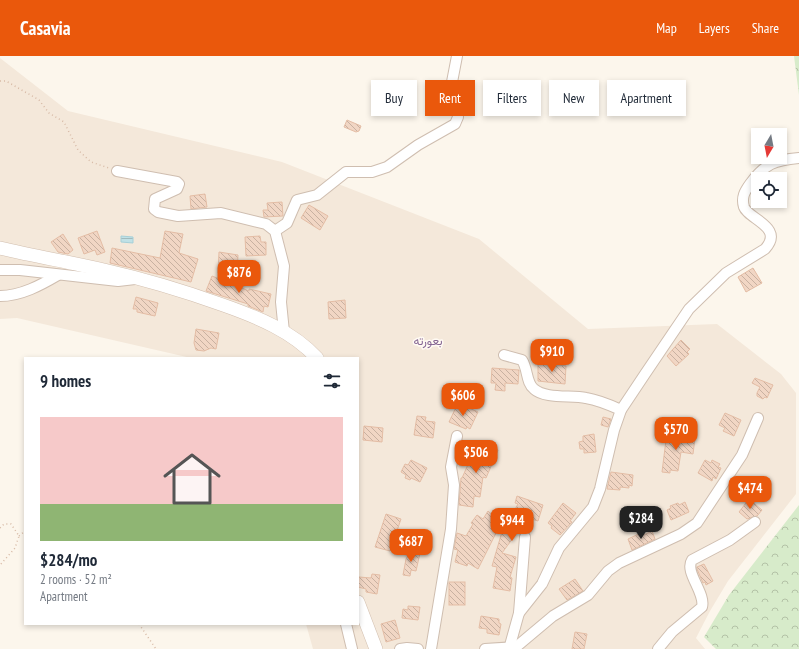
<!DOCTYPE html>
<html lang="en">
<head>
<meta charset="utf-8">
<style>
  body { margin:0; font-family:"PT Sans Narrow",Vazirmatn,sans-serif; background:#f6f6f7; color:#1f2937; height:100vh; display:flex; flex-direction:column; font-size:15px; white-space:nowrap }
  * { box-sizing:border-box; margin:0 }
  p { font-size:13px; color:#747a83 }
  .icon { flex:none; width:22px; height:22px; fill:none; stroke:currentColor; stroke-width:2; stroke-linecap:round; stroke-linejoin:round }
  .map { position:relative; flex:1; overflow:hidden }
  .sheet { position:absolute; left:24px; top:301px; width:335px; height:268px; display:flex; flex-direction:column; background:#fff; border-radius:0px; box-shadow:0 2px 6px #0003 }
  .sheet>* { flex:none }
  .hud { position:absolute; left:371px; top:24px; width:368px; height:36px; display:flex; gap:8px }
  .needle { width:26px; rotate:190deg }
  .buttons { position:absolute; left:751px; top:72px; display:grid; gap:8px }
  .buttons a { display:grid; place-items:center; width:36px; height:36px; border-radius:0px; background:#fff; box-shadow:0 2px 6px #0003; font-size:20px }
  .price { position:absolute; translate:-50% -34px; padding:0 9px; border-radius:8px; background:#ea580c; color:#fff; font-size:13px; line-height:26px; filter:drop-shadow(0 1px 2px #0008) }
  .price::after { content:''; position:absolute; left:50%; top:24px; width:12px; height:9px; margin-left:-6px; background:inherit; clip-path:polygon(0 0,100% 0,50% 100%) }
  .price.selected { background:#222; color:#fff }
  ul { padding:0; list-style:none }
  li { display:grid; align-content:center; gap:8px; height:212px; padding:0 16px }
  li+li { border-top:1px solid #e0e1e3 }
  li span { display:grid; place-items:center; height:124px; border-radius:0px; color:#555 }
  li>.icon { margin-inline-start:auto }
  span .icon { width:72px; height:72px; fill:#fffc; stroke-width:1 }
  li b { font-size:17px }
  h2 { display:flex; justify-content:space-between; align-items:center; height:48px; padding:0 16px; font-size:17px }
  .pill { padding:0 14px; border-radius:0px; background:#fff; box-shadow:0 2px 6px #0003; font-size:14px; line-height:36px }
  .pill.selected { background:#ea580c; color:#fff }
  header { display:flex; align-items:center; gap:24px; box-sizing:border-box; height:56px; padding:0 20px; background:#ea580c; color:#fff }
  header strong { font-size:19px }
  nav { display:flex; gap:22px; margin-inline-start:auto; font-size:14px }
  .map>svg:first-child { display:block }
  .residential { fill:#f4e8da }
  .forest { fill:url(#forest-crowns) }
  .water { fill:url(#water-rules); stroke:#a6d0d8 }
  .building { fill:url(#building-back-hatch); stroke:#e4bda5 }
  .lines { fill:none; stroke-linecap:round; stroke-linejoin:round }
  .street-casing { stroke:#cfbeb0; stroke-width:12 }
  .secondary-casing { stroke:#d2bfaf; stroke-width:14 }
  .path { stroke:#d7baa6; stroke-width:1.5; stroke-dasharray:1 3; stroke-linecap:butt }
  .street { stroke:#fff; stroke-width:10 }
  .secondary { stroke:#fff; stroke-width:13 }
  .labels { text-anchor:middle; stroke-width:3; stroke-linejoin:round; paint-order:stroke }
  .quarter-label { font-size:12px; fill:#856693; stroke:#fffaf3 }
</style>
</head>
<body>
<header>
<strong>Casavia</strong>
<nav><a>Map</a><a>Layers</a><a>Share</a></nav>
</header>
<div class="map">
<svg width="799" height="593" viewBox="0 0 799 593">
  <defs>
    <pattern id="forest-crowns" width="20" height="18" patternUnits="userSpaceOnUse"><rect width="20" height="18" fill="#d7ebca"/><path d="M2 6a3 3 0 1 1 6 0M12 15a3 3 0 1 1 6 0" fill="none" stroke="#b3c2a6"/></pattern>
    <pattern id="water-rules" width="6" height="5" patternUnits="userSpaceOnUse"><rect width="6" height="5" fill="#c0e1e6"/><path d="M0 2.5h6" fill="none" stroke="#a1babd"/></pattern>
    <pattern id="building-back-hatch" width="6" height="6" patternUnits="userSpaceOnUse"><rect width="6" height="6" fill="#f1d6c4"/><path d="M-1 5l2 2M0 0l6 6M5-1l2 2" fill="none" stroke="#c8b1a1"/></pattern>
  </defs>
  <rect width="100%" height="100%" fill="#fcf6ec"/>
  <polygon class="residential" points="0,2 68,55 282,106 479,183 588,273 717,268 781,318 796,337 796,438 728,525 710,555 696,582 705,593 313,593 306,568 358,568 358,302 191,302 17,262 0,263"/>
  <g class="forest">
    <polygon points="794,0 799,0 799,39"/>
    <polygon points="799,449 799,593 716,593 704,581 729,539"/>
  </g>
  <polygon class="water" points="121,180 133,181 133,187 121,186"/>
  <g class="building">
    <polygon points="347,64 361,70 359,75 356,76 344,71"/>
    <polygon points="205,138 207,151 191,153 190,140"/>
    <polygon points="282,146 283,160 264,161 263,154 268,154 267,147"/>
    <polygon points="309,149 328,160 320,174 301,162"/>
    <polygon points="97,175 105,196 97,199 95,194 84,198 78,182"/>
    <polygon points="165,175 183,178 179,197 198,203 191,226 110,207 112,192 160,202"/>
    <polygon points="63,178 73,194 68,198 58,196 51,186"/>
    <polygon points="260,180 261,186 266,186 266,199 246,200 245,181"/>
    <polygon points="219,196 238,199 237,218 218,217"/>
    <polygon points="753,212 762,227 746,236 738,221"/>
    <polygon points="212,220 249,235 249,233 271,238 268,251 264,250 263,256 248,250 248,248 206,235"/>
    <polygon points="136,241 158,247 155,260 137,256 137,253 133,253"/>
    <polygon points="345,244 346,262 329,263 328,246"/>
    <polygon points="196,273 219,277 216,293 211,292 204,295 196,294 194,287"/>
    <polygon points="681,284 690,293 687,296 689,298 676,310 667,300"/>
    <polygon points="538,306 566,310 565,328 538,325"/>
    <polygon points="492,312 519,314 518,328 505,327 505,335 495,334 496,327 491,327"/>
    <polygon points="755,322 773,329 767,342 765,341 763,343 757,340 757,337 760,331 752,327"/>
    <polygon points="458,347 478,356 470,373 467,371 466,373 449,366"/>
    <polygon points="725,357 741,364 734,380 723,375 725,372 719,369"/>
    <polygon points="417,360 426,361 425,365 435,366 433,382 414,379"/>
    <polygon points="603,361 611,363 608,371 601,369"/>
    <polygon points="364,370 383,372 382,386 363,384"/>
    <polygon points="594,378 596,396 584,397 584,393 580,393 579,386 583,385 583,380"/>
    <polygon points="669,378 695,382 693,398 681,396 678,415 670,414 670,417 662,416 666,384 668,384"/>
    <polygon points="478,386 498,394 486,422 483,421 480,441 474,440 473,451 459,449 461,422 462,422"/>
    <polygon points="411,404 427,412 420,426 411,422 410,424 405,422 406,419 401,416 405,408 408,409"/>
    <polygon points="705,404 711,407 712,404 720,408 718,411 721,412 716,423 713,421 712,425 698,417"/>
    <polygon points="611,416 633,419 632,430 629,429 629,432 620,431 620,434 607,433"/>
    <polygon points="517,440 543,449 538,465 522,460 513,475 516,478 502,497 516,501 510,521 512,522 510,535 493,532 497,511 492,510 504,469 506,470 518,448 515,447"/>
    <polygon points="749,443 762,454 757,460 747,463 739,456"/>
    <polygon points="685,446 689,456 671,464 667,454 671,452 670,450 678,447 679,449"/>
    <polygon points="563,447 576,457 570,465 572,466 560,479 551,472 552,470 548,467"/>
    <polygon points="488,455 501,467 478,513 468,507 467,510 455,506 458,494 454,493 457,477 466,480 473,468 471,467 477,459 483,463"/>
    <polygon points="386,458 401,463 390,495 375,491"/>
    <polygon points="652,475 655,483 632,494 628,483 643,476 644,479"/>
    <polygon points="411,495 420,497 416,515 411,514 410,520 403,519 406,503"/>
    <polygon points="704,508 713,525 706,529 705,526 703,527 697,513 697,511"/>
    <polygon points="372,518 380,519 377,538 366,536 366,533 358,531 359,521 371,522"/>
    <polygon points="575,523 583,535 567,544 559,533"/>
    <rect x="449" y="526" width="16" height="23"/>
    <polygon points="408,550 420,551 418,564 402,562 403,553 408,554"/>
    <polygon points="481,560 499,563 499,567 501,568 499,579 487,577 487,573 479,572"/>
    <polygon points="395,564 400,582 386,586 381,568"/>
    <polygon points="575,576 587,578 584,593 572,593"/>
  </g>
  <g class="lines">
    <g class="street-casing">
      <g id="street">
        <polyline points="117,115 177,126 179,128 177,133 155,143 154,153 158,156 178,160 221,157 266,168 275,175 284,210 281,246 284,276"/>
        <polyline points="275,175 287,167 297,144 317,139 346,116 372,116 387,111 418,89 455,68 458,61 452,26 457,0"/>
        <polyline points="0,214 20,214 118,225 135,223"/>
        <path d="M 0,240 C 21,240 41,229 58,219"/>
        <path d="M 504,299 L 522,304 C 528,313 526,327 534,333 C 545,343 571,339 586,342 C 598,344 610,349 621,354"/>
        <polyline points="519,557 525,481"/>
        <polyline points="346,568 352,593"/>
        <polyline points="400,593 407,592 418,593"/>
        <polyline points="431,593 451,473 454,429 451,411 457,380"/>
        <polyline points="485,593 516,591 553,560 588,539 608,515 619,507 681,478 697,467 742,399 758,362"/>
        <path d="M 509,593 L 519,557 L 542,528 L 559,492 L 593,451 L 600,433 L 614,374 L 621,354 L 645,318 L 689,253 L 726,217 L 765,193 C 785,171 748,163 744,151 C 741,141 745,135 750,128 C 764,108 775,104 799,102"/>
        <path d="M 658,593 L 672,576 L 702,551 C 706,537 684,516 692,504 L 730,484 L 755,466"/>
      </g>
    </g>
    <g class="secondary-casing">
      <g id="secondary">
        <path d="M 0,192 C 34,200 69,206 104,214 C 144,223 184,235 223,249 C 257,261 292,275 317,302"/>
        <polyline points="358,546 376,593"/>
      </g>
    </g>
    <g class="path">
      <polyline points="0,25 6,25 39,44 49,57 64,66 78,94 91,106 109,112"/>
      <polyline points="0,472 4,468 11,468 19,480 15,492 0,509"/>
      <polyline points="19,480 25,475"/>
      <polyline points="139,568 156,593"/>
    </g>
    <use href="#street" class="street"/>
    <use href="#secondary" class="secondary"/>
  </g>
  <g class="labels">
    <g class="quarter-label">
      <text x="428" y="289">بعورته</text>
    </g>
  </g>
</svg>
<div class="buttons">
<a><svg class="needle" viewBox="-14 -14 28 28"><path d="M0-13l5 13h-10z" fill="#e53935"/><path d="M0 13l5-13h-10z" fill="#747a83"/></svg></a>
<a><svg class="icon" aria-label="locate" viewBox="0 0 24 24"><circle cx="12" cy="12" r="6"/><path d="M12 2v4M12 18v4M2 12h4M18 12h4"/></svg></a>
</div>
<b class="price" style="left:239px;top:238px">$876</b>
<b class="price" style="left:552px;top:317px">$910</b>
<b class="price" style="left:463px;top:361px">$606</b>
<b class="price" style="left:676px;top:395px">$570</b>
<b class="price" style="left:476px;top:418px">$506</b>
<b class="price" style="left:750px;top:454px">$474</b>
<b class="price selected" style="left:641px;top:484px">$284</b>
<b class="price" style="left:512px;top:486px">$944</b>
<b class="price" style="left:411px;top:507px">$687</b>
<div class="hud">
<a class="pill">Buy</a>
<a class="pill selected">Rent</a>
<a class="pill">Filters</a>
<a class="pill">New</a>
<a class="pill">Apartment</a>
</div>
<section class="sheet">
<h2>9 homes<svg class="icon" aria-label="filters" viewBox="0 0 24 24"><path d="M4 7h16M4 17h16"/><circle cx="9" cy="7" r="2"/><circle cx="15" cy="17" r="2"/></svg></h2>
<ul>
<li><span style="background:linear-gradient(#f6c9c9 70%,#8fb573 0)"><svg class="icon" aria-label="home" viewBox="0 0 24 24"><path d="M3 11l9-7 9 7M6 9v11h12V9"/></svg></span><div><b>$284/mo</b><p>2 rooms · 52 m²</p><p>Apartment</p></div></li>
</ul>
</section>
</div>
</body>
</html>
